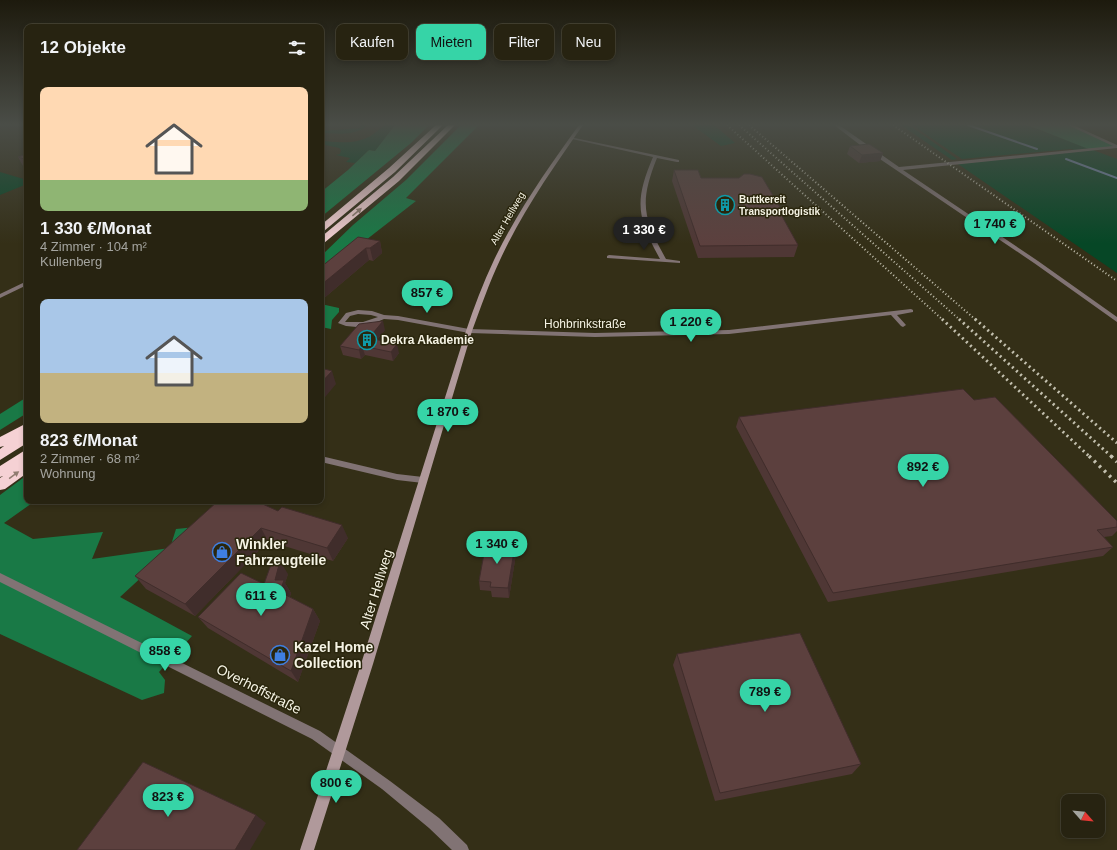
<!DOCTYPE html>
<html lang="de">
<head>
<meta charset="utf-8">
<style>
  body { margin:0; font-family:Helvetica,sans-serif; background:#2f2b1a; color:#f1f3f6; height:100vh; display:flex; flex-direction:column; font-size:15px; white-space:nowrap }
  * { box-sizing:border-box; margin:0 }
  p { font-size:13px; color:#a4a49f }
  .icon { flex:none; width:22px; height:22px; fill:none; stroke:currentColor; stroke-width:2; stroke-linecap:round; stroke-linejoin:round }
  .map { position:relative; flex:1; overflow:hidden }
  .panel { position:absolute; left:24px; top:24px; width:300px; height:480px; display:flex; flex-direction:column; background:#272311; border-radius:8px; box-shadow:0 2px 6px #0003,0 0 0 1px #434031 }
  .panel>* { flex:none }
  .hud { position:absolute; left:336px; top:24px; width:380px; height:36px; display:flex; gap:8px }
  .needle { width:26px; rotate:117deg }
  .buttons { position:absolute; left:1061px; top:794px; display:grid; gap:8px }
  .buttons a { display:grid; place-items:center; width:44px; height:44px; border-radius:8px; background:#272311; box-shadow:0 2px 6px #0003,0 0 0 1px #434031; font-size:20px }
  .price { position:absolute; translate:-50% -34px; padding:0 9px; border-radius:14px; background:#36d4a7; color:#111; font-size:13px; line-height:26px; filter:drop-shadow(0 1px 2px #0008) }
  .price::after { content:''; position:absolute; left:50%; top:24px; width:12px; height:9px; margin-left:-6px; background:inherit; clip-path:polygon(0 0,100% 0,50% 100%) }
  .price.current { background:#222; color:#fff }
  ul { padding:0; list-style:none }
  li { display:grid; align-content:center; gap:8px; height:212px; padding:0 16px }
  li span { display:grid; place-items:center; height:124px; border-radius:8px; color:#555 }
  li>.icon { margin-inline-start:auto }
  span .icon { width:72px; height:72px; fill:#fffc; stroke-width:1 }
  li b { font-size:17px }
  h2 { display:flex; justify-content:space-between; align-items:center; height:48px; padding:0 16px; font-size:17px }
  .pill { padding:0 14px; border-radius:8px; background:#272311; box-shadow:0 2px 6px #0003,0 0 0 1px #434031; font-size:14px; line-height:36px }
  .pill.current { background:#36d4a7; color:#111 }
  .map>svg:first-child { display:block }
  .green { fill:#064726 }
  .forest { fill:#197946 }
  .lines { fill:none; stroke-linecap:round; stroke-linejoin:round }
  .stream { stroke:#7a93bf; stroke-width:2 }
  .street { fill:#817374; fill-rule:evenodd }
  .secondary { fill:#b0999b; fill-rule:evenodd }
  .highway { fill:#f5d1d4; fill-rule:evenodd }
  .rail-far2 { stroke:#c3c0af; stroke-width:2; stroke-dasharray:1 2.5; stroke-linecap:butt }
  .rail-far1 { stroke:#c3c0af; stroke-width:3; stroke-dasharray:2 3.5; stroke-linecap:butt }
  .rail { stroke:#c3c0af; stroke-width:3.5; stroke-dasharray:2.5 4.5; stroke-linecap:butt }
  .wall { fill:#4f3735 }
  .shaded-wall { fill:#402d2b }
  .building { fill:#5c403e; stroke:#402d2b }
  .oneway { fill:#907c70 }
  .labels { text-anchor:middle; stroke-width:3; stroke-linejoin:round; paint-order:stroke }
  .far-poi-label { font-size:10px; font-weight:bold; fill:#f5f3e4; stroke:#2a260d; text-anchor:start }
  .far-street-label { font-size:10px; fill:#f5f3e4; stroke:#2a260d }
  .street-label { font-size:12px; fill:#f5f3e4; stroke:#2a260d }
  .poi-label { font-size:12px; font-weight:bold; fill:#f5f3e4; stroke:#2a260d; text-anchor:start }
  .near-poi-label { font-size:14px; font-weight:bold; fill:#f5f3e4; stroke:#2a260d; text-anchor:start }
  .near-street-label { font-size:14px; fill:#f5f3e4; stroke:#2a260d }
</style>
</head>
<body>
<div class="map">
<svg width="1117" height="850" viewBox="0 0 1117 850">
  <rect width="100%" height="100%" fill="#342f17"/>
  <g class="green">
    <path d="M 361,125 L 367,125 C 355,137 336,133 321,133 L 321,131 L 361,128 Z"/>
    <path d="M 385,125 L 395,125 L 375,151 L 369,150 L 355,163 L 346,162 L 350,158 L 336,155 L 340,154 L 341,150 L 339,148 L 321,144 L 321,141 C 338,142 357,145 372,135 C 377,132 380,128 385,125 Z"/>
    <polygon points="692,125 714,125 735,143 721,146"/>
    <polygon points="901,125 909,125 957,159 952,160"/>
    <polygon points="912,125 1026,125 1117,159 1117,273 958,164 1077,151 1071,149 962,159"/>
    <polygon points="0,172 27,180 27,184 0,195"/>
  </g>
  <g class="forest">
    <polygon points="395,125 429,125 411,143 321,217 321,192 348,170 369,150 375,151"/>
    <polygon points="461,125 479,125 406,198 416,201 321,275 321,256 353,225 406,180"/>
    <polygon points="1047,125 1070,125 1117,146 1091,150 1030,126"/>
    <polygon points="321,304 339,308 339,312 332,320 331,329 321,327"/>
    <polygon points="27,397 27,413 0,430 0,414"/>
    <polygon points="27,475 27,501 35,501 4,523 33,539 103,532 92,559 170,548 176,529 196,527 120,597 192,636 159,672 165,680 164,693 142,700 0,634 0,495"/>
  </g>
  <g class="lines">
    <g class="stream">
      <polyline points="968,125 1037,149"/>
      <polyline points="1066,159 1117,178"/>
    </g>
    <g class="street">
      <polygon points="834,125 839,125 899,167 1113,146 1068,125 1073,125 1117,145 1117,148 903,170 1038,261 1117,317 1117,322 1034,263 868,151"/>
      <path d="M 570,137 L 679,160 L 679,162 L 677,162 L 657,158 C 639,203 643,218 666,259 L 680,261 L 680,263 L 607,258 L 607,256 L 609,255 L 660,259 C 637,217 634,202 653,157 L 572,139 L 570,139 Z"/>
      <polygon points="27,281 27,285 0,298 0,294"/>
      <path d="M 911,309 L 913,310 L 913,312 L 897,315 L 906,325 L 903,327 L 901,326 L 891,315 L 729,334 L 595,337 L 469,333 L 398,320 L 384,319 L 370,325 L 357,327 L 346,326 L 338,323 L 346,313 L 358,310 L 372,311 L 384,315 L 398,316 L 469,329 L 595,333 L 729,330 ZM 358,314 L 371,315 L 378,317 L 363,322 L 345,322 L 350,316 Z"/>
      <polygon points="321,456 397,474 423,477 426,478 427,480 426,482 423,483 397,480 321,462"/>
      <polygon points="0,573 320,731 390,781 439,818 467,845 469,850 452,850 429,828 382,789 312,739 0,582"/>
    </g>
    <path class="secondary" d="M 579,125 L 583,125 C 553,168 522,212 500,260 C 489,283 481,307 472,331 L 373,664 L 314,850 L 300,850 L 361,664 L 466,331 C 474,307 483,283 494,260 C 517,212 548,168 579,125 Z"/>
    <g class="highway">
      <polygon points="436,125 443,125 395,172 324,231 321,231 321,225 389,168"/>
      <polygon points="448,125 455,125 399,181 324,243 321,244 321,237 393,177"/>
      <polygon points="27,423 27,443 0,460 0,449 4,446 0,447 0,437"/>
      <polygon points="27,449 27,460 25,462 27,461 27,473 5,489 0,490 0,478 3,476 0,477 0,466"/>
    </g>
    <g class="rail-far2">
      <polyline points="727,125 943,320"/>
      <polyline points="739,125 960,320"/>
      <polyline points="749,125 976,320"/>
      <polyline points="893,125 1117,281"/>
    </g>
    <g class="rail-far1">
      <polyline points="942,319 1090,457"/>
      <polyline points="959,319 1112,457"/>
      <polyline points="975,319 1117,443"/>
    </g>
    <g class="rail">
      <polyline points="1089,456 1117,483"/>
      <polyline points="1111,456 1117,462"/>
    </g>
  </g>
  <g class="wall">
    <polygon points="850,146 883,153 880,161 859,163 847,154"/>
    <polygon points="27,154 27,167 23,166 18,157"/>
    <polygon points="674,170 701,178 781,209 780,213 798,245 794,257 698,258 672,181"/>
    <polygon points="380,241 382,253 373,261 369,260 323,299 321,299 321,267"/>
    <polygon points="385,330 377,340 399,353 393,361 365,355 361,359 343,355 340,346"/>
    <polygon points="974,400 1117,521 1117,531 1112,536 1104,537 1113,547 1103,556 828,602 736,427 739,417"/>
    <polygon points="278,511 348,538 333,561 268,541 195,616 146,589 135,576"/>
    <polygon points="516,554 509,598 492,597 491,591 480,590 479,581"/>
    <polygon points="288,574 285,583 291,593 290,597 313,609 320,621 298,682 208,628 198,617 264,584"/>
    <polygon points="677,654 861,764 852,774 715,801 673,665"/>
  </g>
  <g class="shaded-wall">
    <polygon points="883,153 880,161 859,163 862,155"/>
    <polygon points="380,241 382,253 373,261 370,248"/>
    <polygon points="366,248 369,260 323,299 321,293 321,285"/>
    <polygon points="383,321 385,330 371,347 369,338"/>
    <polygon points="397,344 399,353 393,361 391,352"/>
    <polygon points="362,346 365,355 361,359 359,350"/>
    <polygon points="332,371 336,384 321,402 321,383"/>
    <polygon points="342,525 348,538 333,561 327,548"/>
    <polygon points="261,528 268,541 195,616 185,604"/>
    <polygon points="515,545 516,554 509,598 508,588"/>
    <polygon points="280,561 288,574 285,583 291,593 287,604 280,592 275,580"/>
    <polygon points="313,609 320,621 298,682 291,671"/>
    <polygon points="256,815 266,823 250,850 235,850"/>
  </g>
  <g class="building">
    <polygon points="869,144 883,153 862,155 850,146"/>
    <polygon points="27,154 27,160 18,157"/>
    <polygon points="674,170 698,170 701,178 739,178 744,174 750,174 762,177 781,209 778,209 798,245 700,246"/>
    <polygon points="358,237 380,241 370,248 366,248 321,285 321,267"/>
    <polygon points="383,321 369,338 397,344 391,352 362,346 359,350 340,346 359,324"/>
    <polygon points="321,368 332,371 321,383"/>
    <polygon points="963,389 974,400 995,397 1117,521 1117,527 1097,530 1113,547 833,593 739,417"/>
    <polygon points="218,501 256,501 278,511 282,507 342,525 327,548 261,528 185,604 135,576"/>
    <polygon points="486,543 515,545 508,588 490,587 491,582 479,581"/>
    <polygon points="273,559 280,561 275,580 284,580 280,592 313,609 291,671 198,617 241,573 264,584"/>
    <polygon points="800,633 861,764 720,793 677,654"/>
    <polygon points="143,762 256,815 235,850 77,850"/>
  </g>
  <defs><path id="oneway-solid" d="M-6-.8H1V-3.2L6.5 0L1 3.2V.8H-6Z"/></defs>
  <g class="oneway">
    <use href="#oneway-solid" transform="translate(357 212) rotate(-40)"/>
    <use href="#oneway-solid" transform="translate(14 475) rotate(-36)"/>
  </g>
  <linearGradient id="sky" x2="0" y2="1"><stop stop-color="#1d1a0d"/><stop offset="0.51" stop-color="#4a4d47"/><stop offset="1" stop-color="#4a4d47" stop-opacity="0"/></linearGradient>
  <rect width="1117" height="244" fill="url(#sky)"/>
  <defs>
    <g id="building-ring" transform="scale(1)"><circle r="9.5" fill="#2a260d" stroke="#0f9aa8" stroke-width="1.5"/><path d="M-4-6H4V6H1V3H-1V6H-4ZM-2.5-4.3h1.7v1.8h-1.7ZM.8-4.3h1.7v1.8H.8ZM-2.5-1h1.7V.8h-1.7ZM.8-1h1.7V.8H.8Z" fill="#0f9aa8"/></g>
    <g id="shop-ring" transform="scale(1)"><circle r="9.5" fill="#2a260d" stroke="#3f7fe0" stroke-width="1.5"/><path d="M-5-2.5h2.3a2.7 3.5 0 0 1 5.4 0H5L5.5 6h-11ZM-1.5-2.5h3a1.5 2.3 0 0 0-3 0Z" fill="#3f7fe0"/></g>
  </defs>
  <g fill-rule="evenodd">
    <use href="#building-ring" x="725" y="205"/>
    <use href="#building-ring" x="367" y="340"/>
    <use href="#shop-ring" x="222" y="552"/>
    <use href="#shop-ring" x="280" y="655"/>
  </g>
  <g class="labels">
    <g class="far-poi-label">
      <text x="739" y="203">Buttkereit<tspan x="739" dy="12">Transportlogistik</tspan></text>
    </g>
    <g class="far-street-label">
      <text transform="translate(507 218) rotate(-60)" y="4">Alter Hellweg</text>
    </g>
    <g class="street-label">
      <text x="585" y="328">Hohbrinkstraße</text>
    </g>
    <g class="poi-label">
      <text x="381" y="344">Dekra Akademie</text>
    </g>
    <g class="near-poi-label">
      <text x="236" y="549">Winkler<tspan x="236" dy="16">Fahrzeugteile</tspan></text>
      <text x="294" y="652">Kazel Home<tspan x="294" dy="16">Collection</tspan></text>
    </g>
    <g class="near-street-label">
      <text transform="translate(376 589) rotate(-73)" y="5">Alter Hellweg</text>
      <text transform="translate(259 689) rotate(27)" y="5">Overhoffstraße</text>
    </g>
  </g>
</svg>
<div class="buttons">
<a><svg class="needle" viewBox="-14 -14 28 28"><path d="M0-13l5 13h-10z" fill="#e53935"/><path d="M0 13l5-13h-10z" fill="#a4a49f"/></svg></a>
</div>
<b class="price" style="left:995px;top:245px">1 740 €</b>
<b class="price current" style="left:644px;top:251px">1 330 €</b>
<b class="price" style="left:427px;top:314px">857 €</b>
<b class="price" style="left:691px;top:343px">1 220 €</b>
<b class="price" style="left:448px;top:433px">1 870 €</b>
<b class="price" style="left:923px;top:488px">892 €</b>
<b class="price" style="left:497px;top:565px">1 340 €</b>
<b class="price" style="left:261px;top:617px">611 €</b>
<b class="price" style="left:165px;top:672px">858 €</b>
<b class="price" style="left:765px;top:713px">789 €</b>
<b class="price" style="left:336px;top:804px">800 €</b>
<b class="price" style="left:168px;top:818px">823 €</b>
<div class="hud">
<a class="pill">Kaufen</a>
<a class="pill current">Mieten</a>
<a class="pill">Filter</a>
<a class="pill">Neu</a>
</div>
<section class="panel">
<h2>12 Objekte<svg class="icon" aria-label="filters" viewBox="0 0 24 24"><path d="M4 7h16M4 17h16"/><circle cx="9" cy="7" r="2"/><circle cx="15" cy="17" r="2"/></svg></h2>
<ul>
<li><span style="background:linear-gradient(#ffd9b3 75%,#8fb573 0)"><svg class="icon" aria-label="home" viewBox="0 0 24 24"><path d="M3 11l9-7 9 7M6 9v11h12V9"/></svg></span><div><b>1 330 €/Monat</b><p>4 Zimmer · 104 m²</p><p>Kullenberg</p></div></li>
<li><span style="background:linear-gradient(#a9c7e8 60%,#c2b280 0)"><svg class="icon" aria-label="home" viewBox="0 0 24 24"><path d="M3 11l9-7 9 7M6 9v11h12V9"/></svg></span><div><b>823 €/Monat</b><p>2 Zimmer · 68 m²</p><p>Wohnung</p></div></li>
</ul>
</section>
</div>
</body>
</html>
